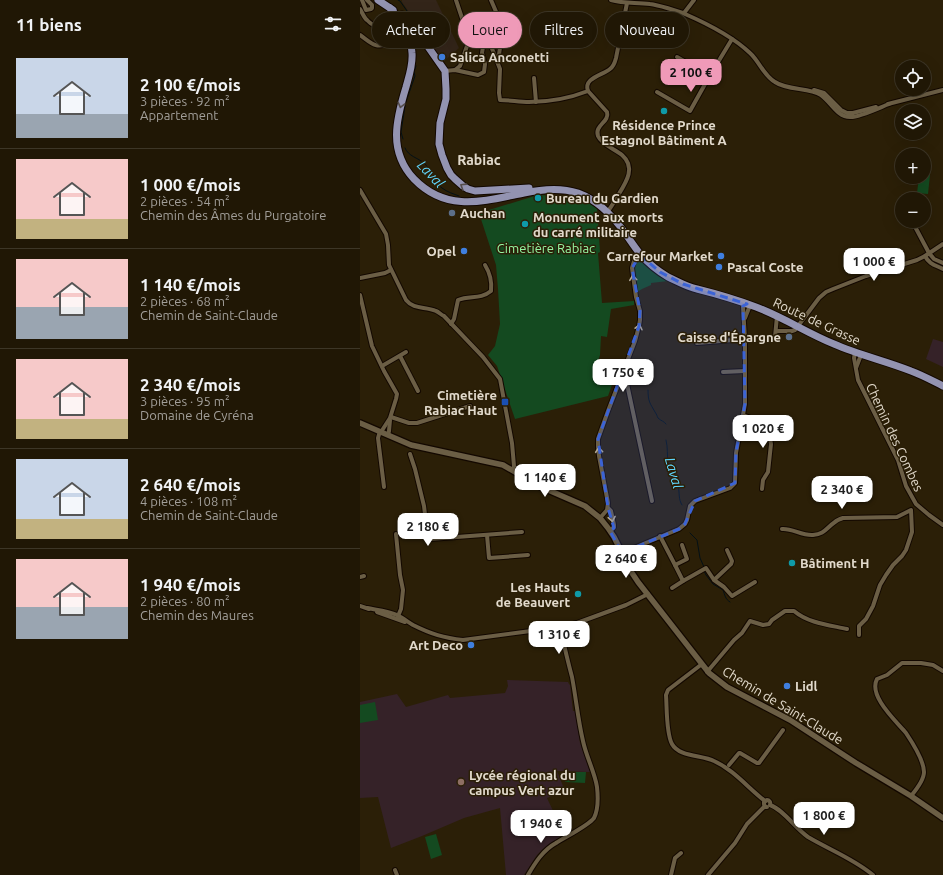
<!DOCTYPE html>
<html lang="fr">
<head>
<meta charset="utf-8">
<style>
  body { margin:0; font-family:Ubuntu,sans-serif; background:#28200f; color:#f1f3f6; height:100vh; display:flex; flex-direction:column; font-size:15px; white-space:nowrap }
  * { box-sizing:border-box; margin:0 }
  p { font-size:13px; color:#a29f9a }
  .icon { flex:none; width:22px; height:22px; fill:none; stroke:currentColor; stroke-width:2; stroke-linecap:round; stroke-linejoin:round }
  .map { position:relative; flex:1; overflow:hidden }
  .details { display:flex; flex-direction:column; background:#201705; width:360px }
  .details>* { flex:none }
  .banner { position:absolute; left:12px; top:12px; width:380px; height:36px; display:flex; gap:8px }
  .fabs { position:absolute; left:535px; top:60px; display:grid; gap:8px }
  .fabs a { display:grid; place-items:center; width:36px; height:36px; border-radius:50%; background:#201705; box-shadow:0 4px 16px #0002,0 0 0 1px #3d3627; font-size:20px }
  .price { position:absolute; translate:-50% -34px; padding:0 9px; border-radius:8px; background:#fff; color:#222; font-size:13px; line-height:26px; filter:drop-shadow(0 1px 2px #0008) }
  .price::after { content:''; position:absolute; left:50%; top:24px; width:12px; height:9px; margin-left:-6px; background:inherit; clip-path:polygon(0 0,100% 0,50% 100%) }
  .price.selected { background:#ef9ab8; color:#111 }
  ul { padding:0; list-style:none }
  li { display:flex; align-items:center; gap:12px; height:100px; padding:0 16px }
  li+li { border-top:1px solid #3d3627 }
  li span { display:grid; place-items:center; flex:none; width:112px; height:80px; border-radius:0px; color:#555 }
  li>.icon { margin-inline-start:auto }
  span .icon { width:48px; height:48px; fill:#fffc; stroke-width:1 }
  li b { font-size:17px }
  h2 { display:flex; justify-content:space-between; align-items:center; height:48px; padding:0 16px; font-size:17px }
  .pill { padding:0 14px; border-radius:18px; background:#201705; box-shadow:0 4px 16px #0002,0 0 0 1px #3d3627; font-size:14px; line-height:36px }
  .pill.selected { background:#ef9ab8; color:#111 }
  main { display:flex; flex:1; min-height:0 }
  .map>svg:first-child { display:block }
  .industrial { fill:#332519 }
  .education { fill:#352228 }
  .green { fill:#144a20 }
  .lines { fill:none; stroke-linecap:round; stroke-linejoin:round }
  .stream { stroke:#031016; stroke-width:1 }
  .minor-casing { stroke:#130800; stroke-width:6 }
  .tertiary-casing { stroke:#130800; stroke-width:8 }
  .primary-casing { stroke:#130800; stroke-width:9 }
  .minor { stroke:#6b5e45; stroke-width:4 }
  .tertiary { stroke:#6b5e45; stroke-width:5.5 }
  .primary { stroke:#9393b1; stroke-width:7 }
  .oneway { stroke:#554d4b }
  .oneway2 { stroke:#b2a896 }
  .marked { fill:#3b63d6; fill-opacity:0.2; stroke:#3b63d6; stroke-width:3; stroke-dasharray:8 5; stroke-linejoin:round }
  .shop-dot { fill:#3f7fe0; stroke:#2b1f07; stroke-width:1.5 }
  .culture-dot { fill:#0f9aa8; stroke:#2b1f07; stroke-width:1.5 }
  .service-dot { fill:#5c6f8a; stroke:#2b1f07; stroke-width:1.5 }
  .transit-dot { fill:#1a4fb4; stroke:#2b1f07; stroke-width:1.5 }
  .education-dot { fill:#8d6e63; stroke:#2b1f07; stroke-width:1.5 }
  .labels { text-anchor:middle; stroke-width:3; stroke-linejoin:round; paint-order:stroke }
  .poi-label { font-size:13px; font-weight:bold; fill:#e2dacc; stroke:#2b1f07; text-anchor:start }
  .park-label { font-size:13px; fill:#94f6a2; stroke:#2b1f07 }
  .street-label { font-size:13px; fill:#e2dacc; stroke:#2b1f07 }
  .neighbourhood-label { font-size:14px; font-weight:bold; fill:#e2dacc; stroke:#2b1f07 }
  .water-label { font-size:14px; font-style:italic; fill:#60d5fc; stroke:#2b1f07 }
</style>
</head>
<body>
<main>
<section class="details">
<h2>11 biens<svg class="icon" aria-label="filters" viewBox="0 0 24 24"><path d="M4 7h16M4 17h16"/><circle cx="9" cy="7" r="2"/><circle cx="15" cy="17" r="2"/></svg></h2>
<ul>
<li><span style="background:linear-gradient(#c9d6e8 70%,#9aa5b1 0)"><svg class="icon" aria-label="home" viewBox="0 0 24 24"><path d="M3 11l9-7 9 7M6 9v11h12V9"/></svg></span><div><b>2 100 €/mois</b><p>3 pièces · 92 m²</p><p>Appartement</p></div></li>
<li><span style="background:linear-gradient(#f6c9c9 75%,#c2b280 0)"><svg class="icon" aria-label="home" viewBox="0 0 24 24"><path d="M3 11l9-7 9 7M6 9v11h12V9"/></svg></span><div><b>1 000 €/mois</b><p>2 pièces · 54 m²</p><p>Chemin des Âmes du Purgatoire</p></div></li>
<li><span style="background:linear-gradient(#f6c9c9 60%,#9aa5b1 0)"><svg class="icon" aria-label="home" viewBox="0 0 24 24"><path d="M3 11l9-7 9 7M6 9v11h12V9"/></svg></span><div><b>1 140 €/mois</b><p>2 pièces · 68 m²</p><p>Chemin de Saint-Claude</p></div></li>
<li><span style="background:linear-gradient(#f6c9c9 75%,#c2b280 0)"><svg class="icon" aria-label="home" viewBox="0 0 24 24"><path d="M3 11l9-7 9 7M6 9v11h12V9"/></svg></span><div><b>2 340 €/mois</b><p>3 pièces · 95 m²</p><p>Domaine de Cyréna</p></div></li>
<li><span style="background:linear-gradient(#c9d6e8 75%,#c2b280 0)"><svg class="icon" aria-label="home" viewBox="0 0 24 24"><path d="M3 11l9-7 9 7M6 9v11h12V9"/></svg></span><div><b>2 640 €/mois</b><p>4 pièces · 108 m²</p><p>Chemin de Saint-Claude</p></div></li>
<li><span style="background:linear-gradient(#f6c9c9 60%,#9aa5b1 0)"><svg class="icon" aria-label="home" viewBox="0 0 24 24"><path d="M3 11l9-7 9 7M6 9v11h12V9"/></svg></span><div><b>1 940 €/mois</b><p>2 pièces · 80 m²</p><p>Chemin des Maures</p></div></li>
</ul>
</section>
<div class="map">
<svg width="583" height="875" viewBox="0 0 583 875">
  <rect width="100%" height="100%" fill="#2b1f07"/>
  <polygon class="industrial" points="42,0 76,0 99,48 83,62 42,2"/>
  <g class="education">
    <polygon points="573,339 583,342 583,367 566,359"/>
    <polygon points="147,680 208,682 209,684 210,685 213,711 215,711 220,743 230,772 197,771 205,791 187,798 204,834 184,848 177,855 164,875 146,875 140,808 104,818 62,836 31,848 18,797 0,798 0,702 37,694 46,707 88,695 90,698 145,693 148,686"/>
  </g>
  <g class="green">
    <polygon points="564,174 570,175 568,194 557,193 559,177 564,177"/>
    <polygon points="213,194 237,208 240,252 238,253 242,303 274,301 274,305 251,309 247,337 241,336 240,355 234,374 257,371 248,396 155,419 137,366 128,355 135,346 140,324 138,289 136,265 119,213 178,195 199,196"/>
    <polygon points="278,262 282,262 296,274 308,280 308,281 291,283 291,285 282,289 277,292 274,269 274,266"/>
    <polygon points="15,702 18,720 0,723 0,705"/>
    <polygon points="205,772 226,772 225,783 205,782"/>
    <polygon points="76,834 82,855 71,859 65,837"/>
  </g>
  <g class="lines">
    <g class="stream">
      <polyline points="38,0 40,1 59,28"/>
      <polyline points="46,102 49,93 55,76 54,72 56,66"/>
      <polyline points="43,139 41,132 45,106"/>
      <path d="M 45,148 C 48,156 58,158 64,163 C 72,170 73,182 82,188 C 87,192 94,194 99,196"/>
      <path d="M 288,390 C 288,402 290,403 295,412 C 297,415 297,416 298,418 C 301,421 304,421 306,424"/>
      <path d="M 306,440 C 308,448 307,455 308,463 C 310,471 316,478 318,486 C 320,493 318,499 322,505"/>
      <polyline points="330,533 337,540 340,558 344,567"/>
      <path d="M 344,571 L 346,575 L 353,584 L 363,590 C 365,595 365,599 370,602"/>
    </g>
    <g class="minor-casing">
      <g id="minor">
        <polyline points="2,0 6,10 11,9 12,8 12,5 7,0"/>
        <polyline points="131,0 137,14 138,26 142,33"/>
        <path d="M 251,0 C 264,4 277,2 290,4 C 298,5 318,11 325,14 C 348,24 372,36 390,53 C 399,61 404,76 415,82 C 428,91 449,87 461,95 C 471,102 477,117 490,117 C 498,118 521,107 529,104"/>
        <path d="M 0,9 C 2,12 4,18 7,20 C 14,28 29,30 28,42 C 17,51 9,41 0,35"/>
        <polyline points="324,13 334,0"/>
        <polyline points="317,57 345,73 349,77"/>
        <polyline points="138,62 142,33 144,31 148,30 154,35"/>
        <polyline points="95,70 100,66 107,46 104,24 96,0"/>
        <path d="M 85,71 L 95,70 L 118,75 L 124,72 L 125,64 L 122,53 L 123,47 L 128,44 L 131,46 L 140,69 L 139,93 L 140,100 C 150,100 159,102 169,102 C 188,102 210,98 228,91"/>
        <polyline points="174,78 176,102"/>
        <polyline points="454,90 464,93 481,110 487,113 493,113 516,107"/>
        <polyline points="297,92 330,111 349,77 372,39"/>
        <polyline points="528,104 583,90"/>
        <path d="M 0,190 L 26,234 L 28,245 L 29,265 L 46,300 C 54,310 65,306 76,311 C 79,312 81,315 84,316 L 123,357 L 140,379 L 152,443 L 154,466 L 153,470"/>
        <polyline points="539,211 542,212"/>
        <path d="M 247,212 C 251,208 254,202 257,197 C 265,184 277,168 262,155 C 255,149 242,145 238,136 C 234,125 250,122 247,112 L 228,91 C 223,78 243,75 250,69 C 254,66 255,62 256,58 L 267,3"/>
        <polyline points="552,221 569,253 574,259 583,263"/>
        <path d="M 565,256 C 569,264 575,265 583,269"/>
        <polyline points="0,278 25,273 31,270"/>
        <polyline points="0,295 12,346 24,371 37,394 36,399 30,418 21,432"/>
        <polyline points="385,318 389,308 387,304"/>
        <path d="M 91,324 L 94,319 L 98,300 C 110,295 120,300 131,291 C 132,282 130,273 125,265"/>
        <polyline points="416,331 432,331 435,330 459,298 466,292 473,289 506,276 557,260 565,256 583,244"/>
        <polyline points="415,337 417,316"/>
        <polyline points="337,343 385,339"/>
        <polyline points="495,352 494,358 498,380 538,460 546,486 556,504 569,515 583,525"/>
        <polyline points="40,356 58,391"/>
        <polyline points="22,366 46,352"/>
        <polyline points="496,368 501,355"/>
        <polyline points="264,370 292,501"/>
        <polyline points="363,372 385,371"/>
        <polyline points="383,415 398,421 408,427 411,444 408,472 403,480 402,489"/>
        <polyline points="31,417 49,423 57,423 110,406"/>
        <polyline points="20,431 18,438 24,487"/>
        <polyline points="28,435 29,431 30,420"/>
        <polyline points="50,454 55,469 64,506 68,539 70,539 162,532"/>
        <polyline points="248,508 251,511 254,525 254,527 250,531"/>
        <polyline points="240,518 247,510 248,503 239,456 238,447 238,439 248,411 275,341 279,326 280,320 280,311 276,297 272,268 274,261 281,254"/>
        <path d="M 422,529 C 432,528 442,536 453,535 C 465,534 466,528 475,522 C 477,520 480,519 483,518 L 537,517 L 551,510 L 552,532 L 546,550 L 542,556 L 533,565 L 526,575 L 520,585 L 513,606 L 506,619 L 499,626 L 499,635"/>
        <polyline points="36,534 40,575 43,590 41,609 38,616"/>
        <polyline points="127,535 129,558 168,555"/>
        <polyline points="300,536 315,565 327,559 322,545"/>
        <polyline points="262,553 319,529 325,524 327,520 330,506 335,501 370,488 375,483 376,453 385,404 385,339 383,307 387,304"/>
        <polyline points="315,565 323,581 346,568 354,580 364,587 372,596 395,582"/>
        <polyline points="0,577 4,576"/>
        <polyline points="354,580 371,564 372,561 367,550"/>
        <polyline points="312,588 323,581"/>
        <polyline points="0,606 9,609"/>
        <path d="M 7,608 C 17,610 28,611 37,615 C 43,618 48,622 53,625 C 71,634 84,638 103,640 L 201,627 L 217,623 L 266,605 L 288,594"/>
        <polyline points="17,612 45,622"/>
        <path d="M 342,664 L 308,690 L 306,695 C 307,708 306,733 312,744 C 319,757 342,755 354,761 C 374,770 388,788 405,801"/>
        <path d="M 347,672 L 374,640 L 382,633 L 390,621 L 403,625 L 409,624 L 412,620 L 425,611 L 434,611 C 448,623 469,625 487,629"/>
        <polyline points="369,765 379,753 380,753 397,763 399,763 423,730"/>
        <path d="M 551,796 C 556,790 564,780 564,772 C 564,761 552,742 546,733 C 536,721 508,696 517,679 L 527,675 L 542,663 L 561,663 L 573,665 L 583,671"/>
        <path d="M 405,807 L 404,804 L 404,802 L 407,800 C 409,800 411,802 410,805 C 424,810 435,828 448,837 C 470,850 494,859 513,875"/>
        <polyline points="35,870 37,875"/>
        <path d="M 168,875 C 175,863 183,850 196,843 C 205,837 228,826 234,818 C 238,810 238,796 237,787 C 235,773 226,756 223,741 C 218,720 216,698 212,677 C 208,661 203,644 201,627"/>
        <polyline points="311,875 315,858 321,853"/>
        <polyline points="348,875 375,843 387,824 404,807 407,807"/>
      </g>
    </g>
    <g class="tertiary-casing">
      <polyline id="tertiary" points="0,423 51,445 143,465 179,486 225,506 240,518 248,528 254,537 272,573 278,582 349,673 367,687 430,720 496,763 551,796 583,818"/>
    </g>
    <g class="primary-casing">
      <g id="primary">
        <polyline points="18,0 33,10"/>
        <path d="M 30,8 C 42,21 51,35 52,53 C 53,65 49,76 46,87 C 36,120 28,151 54,179 C 87,213 124,201 164,193 C 182,189 200,187 218,193 C 237,200 253,216 265,233 C 270,240 275,248 281,255 C 289,264 298,271 308,277 C 317,281 327,287 337,289 C 357,294 377,300 396,307 C 423,317 447,333 474,344 C 499,355 526,361 551,371 C 562,375 573,381 583,386"/>
        <polyline points="42,15 64,41 85,71 86,89 86,99 80,123 79,144 82,155 87,168 91,175 95,179 103,186 108,189 115,191 169,188"/>
      </g>
    </g>
    <use href="#minor" class="minor"/>
    <use href="#tertiary" class="tertiary"/>
    <use href="#primary" class="primary"/>
  </g>
  <defs><path id="oneway-chevron" d="M-2-3.5L2.5 0L-2 3.5" fill="none" stroke-width="1.6" stroke-linecap="round" stroke-linejoin="round"/></defs>
  <g class="oneway">
    <use href="#oneway-chevron" transform="translate(41 105) rotate(104)"/>
    <use href="#oneway-chevron" transform="translate(103 186) rotate(-148)"/>
  </g>
  <g class="oneway2">
    <use href="#oneway-chevron" transform="translate(273 278) rotate(-97)"/>
    <use href="#oneway-chevron" transform="translate(279 327) rotate(-77)"/>
    <use href="#oneway-chevron" transform="translate(239 450) rotate(-95)"/>
    <use href="#oneway-chevron" transform="translate(252 519) rotate(80)"/>
  </g>
  <path class="marked" d="M 280,255 L 300,272 L 323,284 L 387,304 L 383,306 L 385,404 L 376,453 L 375,483 L 335,501 L 325,524 L 319,529 L 262,553 L 250,531 L 254,528 L 248,508 L 238,439 L 279,326 L 280,311 L 272,268 Z"/>
  <g class="shop-dot">
    <circle cx="82" cy="57" r="4"/>
    <circle cx="104" cy="251" r="4"/>
    <circle cx="361" cy="256" r="4"/>
    <circle cx="359" cy="267" r="4"/>
    <circle cx="111" cy="645" r="4"/>
    <circle cx="427" cy="686" r="4"/>
  </g>
  <g class="culture-dot">
    <circle cx="304" cy="111" r="4"/>
    <circle cx="178" cy="198" r="4"/>
    <circle cx="165" cy="224" r="4"/>
    <circle cx="432" cy="563" r="4"/>
    <circle cx="218" cy="594" r="4"/>
  </g>
  <g class="service-dot">
    <circle cx="92" cy="213" r="4"/>
    <circle cx="429" cy="337" r="4"/>
  </g>
  <rect class="transit-dot" x="141" y="398" width="8" height="8" rx="2"/>
  <circle class="education-dot" cx="101" cy="782" r="4"/>
  <g class="labels">
    <g class="poi-label">
      <text x="90" y="62">Salica Anconetti</text>
      <text x="304" y="130" text-anchor="middle">Résidence Prince<tspan x="304" dy="15">Estagnol Bâtiment A</tspan></text>
      <text x="186" y="203">Bureau du Gardien</text>
      <text x="100" y="218">Auchan</text>
      <text x="173" y="222">Monument aux morts<tspan x="173" dy="15">du carré militaire</tspan></text>
      <text x="96" y="256" text-anchor="end">Opel</text>
      <text x="353" y="261" text-anchor="end">Carrefour Market</text>
      <text x="367" y="272">Pascal Coste</text>
      <text x="421" y="342" text-anchor="end">Caisse d'Épargne</text>
      <text x="137" y="400" text-anchor="end">Cimetière<tspan x="137" dy="15">Rabiac Haut</tspan></text>
      <text x="440" y="568">Bâtiment H</text>
      <text x="210" y="592" text-anchor="end">Les Hauts<tspan x="210" dy="15">de Beauvert</tspan></text>
      <text x="103" y="650" text-anchor="end">Art Deco</text>
      <text x="435" y="691">Lidl</text>
      <text x="109" y="780">Lycée régional du<tspan x="109" dy="15">campus Vert azur</tspan></text>
    </g>
    <g class="park-label">
      <text x="186" y="253">Cimetière Rabiac</text>
    </g>
    <g class="street-label">
      <text transform="translate(457 321) rotate(25)" y="5">Route de Grasse</text>
      <text transform="translate(535 437) rotate(65)" y="5">Chemin des Combes</text>
      <text transform="translate(423 705) rotate(31)" y="5">Chemin de Saint-Claude</text>
    </g>
    <g class="neighbourhood-label">
      <text x="119" y="165">Rabiac</text>
    </g>
    <g class="water-label">
      <text transform="translate(71 174) rotate(46)" y="5">Laval</text>
      <text transform="translate(314 473) rotate(74)" y="5">Laval</text>
    </g>
  </g>
</svg>
<div class="fabs">
<a><svg class="icon" aria-label="locate" viewBox="0 0 24 24"><circle cx="12" cy="12" r="6"/><path d="M12 2v4M12 18v4M2 12h4M18 12h4"/></svg></a>
<a><svg class="icon" aria-label="layers" viewBox="0 0 24 24"><path d="M12 4l9 5-9 5-9-5zM3 14l9 5 9-5"/></svg></a>
<a>+</a>
<a>−</a>
</div>
<b class="price selected" style="left:331px;top:93px">2 100 €</b>
<b class="price" style="left:514px;top:282px">1 000 €</b>
<b class="price" style="left:263px;top:393px">1 750 €</b>
<b class="price" style="left:403px;top:449px">1 020 €</b>
<b class="price" style="left:185px;top:498px">1 140 €</b>
<b class="price" style="left:482px;top:510px">2 340 €</b>
<b class="price" style="left:68px;top:547px">2 180 €</b>
<b class="price" style="left:266px;top:579px">2 640 €</b>
<b class="price" style="left:199px;top:655px">1 310 €</b>
<b class="price" style="left:464px;top:836px">1 800 €</b>
<b class="price" style="left:181px;top:844px">1 940 €</b>
<div class="banner">
<a class="pill">Acheter</a>
<a class="pill selected">Louer</a>
<a class="pill">Filtres</a>
<a class="pill">Nouveau</a>
</div>
</div>
</main>
</body>
</html>
